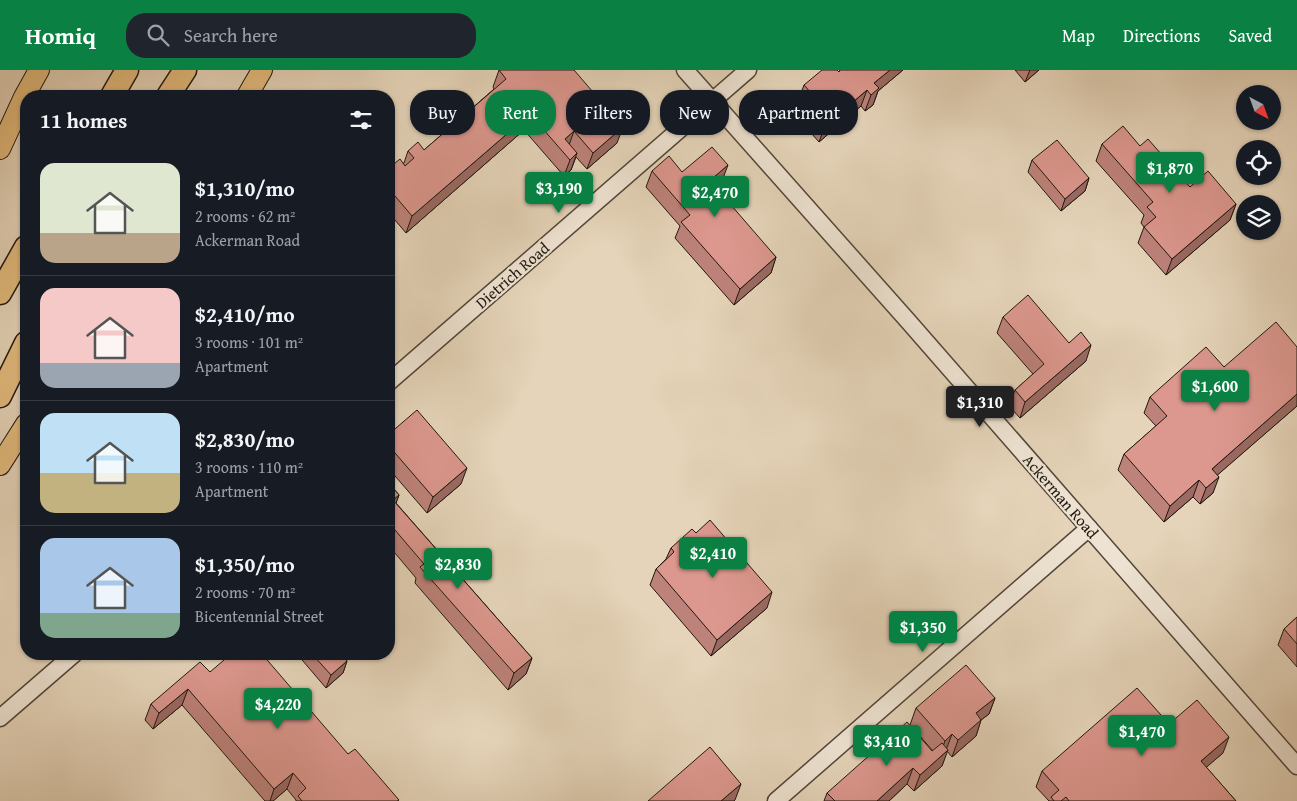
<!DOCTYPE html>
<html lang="en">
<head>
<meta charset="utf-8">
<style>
  body { margin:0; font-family:"Gentium Book Plus",serif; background:#20242c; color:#f1f3f6; height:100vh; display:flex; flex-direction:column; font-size:19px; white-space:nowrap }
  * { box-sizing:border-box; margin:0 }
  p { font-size:16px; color:#9ea1a6 }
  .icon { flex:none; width:28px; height:28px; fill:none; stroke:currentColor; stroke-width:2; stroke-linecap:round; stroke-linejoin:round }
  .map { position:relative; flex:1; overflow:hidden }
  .drawer { position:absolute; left:20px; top:20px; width:375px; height:570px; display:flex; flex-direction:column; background:#171b24; border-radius:20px; box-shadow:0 1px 4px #0004 }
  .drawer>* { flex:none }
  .guide { position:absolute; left:410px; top:20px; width:475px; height:45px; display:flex; gap:10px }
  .needle { width:32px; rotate:139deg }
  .controls { position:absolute; left:1236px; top:15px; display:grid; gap:10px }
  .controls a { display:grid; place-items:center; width:45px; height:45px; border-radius:50%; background:#171b24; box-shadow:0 1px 4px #0004; font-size:25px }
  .price { position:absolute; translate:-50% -42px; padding:0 11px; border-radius:5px; background:#0b8043; color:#fff; font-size:16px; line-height:32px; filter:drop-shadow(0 1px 2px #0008) }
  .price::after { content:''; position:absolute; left:50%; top:30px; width:15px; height:11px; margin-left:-8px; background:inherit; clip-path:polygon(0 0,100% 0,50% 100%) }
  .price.selected { background:#222; color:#fff }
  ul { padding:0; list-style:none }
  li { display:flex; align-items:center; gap:15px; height:125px; padding:0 20px }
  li+li { border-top:1px solid #363941 }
  li span { display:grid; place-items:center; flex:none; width:140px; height:100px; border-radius:15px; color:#555 }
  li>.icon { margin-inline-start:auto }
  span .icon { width:60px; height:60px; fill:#fffc; stroke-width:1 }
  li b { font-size:21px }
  h2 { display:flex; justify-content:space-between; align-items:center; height:60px; padding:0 20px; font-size:21px }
  .tag { padding:0 18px; border-radius:20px; background:#171b24; box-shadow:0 1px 4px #0004; font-size:18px; line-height:45px }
  .tag.selected { background:#0b8043; color:#fff }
  header { display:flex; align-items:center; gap:30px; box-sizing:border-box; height:70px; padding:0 25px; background:#0b8043; color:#fff }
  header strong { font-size:24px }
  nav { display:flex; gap:28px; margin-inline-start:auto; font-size:18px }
  .search { width:350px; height:45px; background:#20242c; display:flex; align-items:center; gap:12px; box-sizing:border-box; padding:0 18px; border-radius:20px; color:#9ea1a6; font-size:19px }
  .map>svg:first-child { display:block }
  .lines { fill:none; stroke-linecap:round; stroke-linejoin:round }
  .minor-casing { stroke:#52463a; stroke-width:19 }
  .major-casing { stroke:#21170f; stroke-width:22 }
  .highway-casing { stroke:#21170f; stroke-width:25 }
  .minor { stroke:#eee3d2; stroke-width:16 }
  .major { stroke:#e2ba7c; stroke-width:20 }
  .highway { stroke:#e2ba7c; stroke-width:22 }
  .wall { fill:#bd827a; stroke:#21170f }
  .shaded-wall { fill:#9a6a63; stroke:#21170f }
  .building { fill:#dc978e; stroke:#21170f }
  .labels { text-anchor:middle; stroke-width:4.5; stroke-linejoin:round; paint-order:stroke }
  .street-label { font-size:16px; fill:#21170f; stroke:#eee3d2 }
</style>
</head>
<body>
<header>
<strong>Homiq</strong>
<div class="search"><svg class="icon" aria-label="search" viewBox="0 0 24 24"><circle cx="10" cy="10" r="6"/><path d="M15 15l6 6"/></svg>Search here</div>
<nav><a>Map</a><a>Directions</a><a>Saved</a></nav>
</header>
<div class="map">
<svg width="1297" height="731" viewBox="0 0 1297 731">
  <rect width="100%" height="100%" fill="#e5d4b9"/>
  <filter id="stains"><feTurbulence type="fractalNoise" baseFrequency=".004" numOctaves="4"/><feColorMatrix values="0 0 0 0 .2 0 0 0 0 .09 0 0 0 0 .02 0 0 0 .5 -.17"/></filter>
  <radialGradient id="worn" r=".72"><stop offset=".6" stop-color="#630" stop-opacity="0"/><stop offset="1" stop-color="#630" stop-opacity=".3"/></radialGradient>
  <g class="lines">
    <g class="minor-casing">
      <g id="minor">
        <polyline points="685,0 908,251 1297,696"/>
        <polyline points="389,312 748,0"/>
        <polyline points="0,648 74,584"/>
        <polyline points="776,731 1089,458"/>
      </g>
    </g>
    <g class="major-casing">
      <g id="major">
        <polyline points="247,26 262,0"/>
        <polyline points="0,79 24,27 39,0"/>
        <polyline points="0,395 26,354"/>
      </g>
    </g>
    <g class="highway-casing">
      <g id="highway">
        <polyline points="112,26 127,0"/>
        <polyline points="168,26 185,0"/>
        <polyline points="0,223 26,177"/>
        <polyline points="0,326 26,273"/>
      </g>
    </g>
    <use href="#minor" class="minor"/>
    <use href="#major" class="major"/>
    <use href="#highway" class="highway"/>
  </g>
  <g class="wall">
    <polygon points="499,0 617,73 587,99 576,87 571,100 564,106 524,60 406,163 389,143 389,98 404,93 408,81 424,80 494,19 493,17"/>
    <polygon points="840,0 903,0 878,21 873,35 865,41 861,36 819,72 797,47 802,35 798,31 804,15 839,2"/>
    <polygon points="1015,0 1039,0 1025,12"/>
    <polygon points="1102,74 1140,76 1190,117 1236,134 1230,150 1166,205 1138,173 1144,157 1141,153 1144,145 1096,91"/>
    <polygon points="1032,90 1089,108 1085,121 1061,141 1028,102"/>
    <polygon points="652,101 682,102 722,111 712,120 776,187 771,203 734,235 675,168 680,156 646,117"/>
    <polygon points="1003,247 1069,273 1086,291 1020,348 1009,336 1015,320 1033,304 997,263"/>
    <polygon points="1297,277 1297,336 1217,405 1213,423 1200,434 1193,427 1164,452 1118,400 1124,384 1156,356 1144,343 1150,327 1224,297"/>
    <polygon points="389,364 461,414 427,443 389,399"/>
    <polygon points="389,413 399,425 396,433 532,588 526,604 508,620 415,513 416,508 389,476"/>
    <polygon points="671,478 767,538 711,586 650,515 656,499 666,489"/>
    <polygon points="1297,547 1297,597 1278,575 1284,559"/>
    <polygon points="297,584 341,584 347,591 343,603 326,618"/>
    <polygon points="210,602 348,684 399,730 398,731 296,731 296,730 287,719 273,731 265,731 182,635 153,659 145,650 151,634"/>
    <polygon points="995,628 989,644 981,650 976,666 952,687 947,681 942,696 914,721 907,714 889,731 824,731 827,723 933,681 910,655 916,638"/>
    <polygon points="1169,654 1223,683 1206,697 1236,731 1049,731 1036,717 1042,701"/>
  </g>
  <g class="shaded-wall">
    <polygon points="890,0 903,0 878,21 873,35 865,41 871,25 874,13"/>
    <polygon points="1030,0 1039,0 1025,12"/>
    <polygon points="867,20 861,36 819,72 825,56"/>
    <polygon points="530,44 524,60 406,163 412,146"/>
    <polygon points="623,57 617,73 587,99 593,83"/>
    <polygon points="574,61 568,78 565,69"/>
    <polygon points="577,83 571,100 564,106 570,90"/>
    <polygon points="728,95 722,111 700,131 706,114"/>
    <polygon points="1089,108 1085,121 1061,141 1065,129"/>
    <polygon points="1236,134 1230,150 1166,205 1172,189"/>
    <polygon points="776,187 771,203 734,235 740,219"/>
    <polygon points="1091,275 1086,291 1020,348 1025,332"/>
    <polygon points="1297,324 1297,336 1206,415 1212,399"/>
    <polygon points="467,398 461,414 427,443 433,427"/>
    <polygon points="1219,407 1213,423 1200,434 1206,418"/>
    <polygon points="1199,410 1193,427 1164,452 1170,436"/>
    <polygon points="399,425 393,441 393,430"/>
    <polygon points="772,522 767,538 711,586 717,570"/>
    <polygon points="532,588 526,604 508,620 514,603"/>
    <polygon points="347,591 343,603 326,618 331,605"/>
    <polygon points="188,619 182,635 153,659 159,643"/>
    <polygon points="995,628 989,644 981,650 976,666 952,687 958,670 976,643"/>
    <polygon points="952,664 946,680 939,687 945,671"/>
    <polygon points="1229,667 1223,683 1195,707 1201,691"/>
    <polygon points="948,680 942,696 914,721 920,705"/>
    <polygon points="913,698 907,714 889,731 877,731"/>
    <polygon points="293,703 287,719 273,731 270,731 274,719"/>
    <polygon points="741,714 735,730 734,731 721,731"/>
  </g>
  <g class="building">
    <polygon points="499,0 574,0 623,57 593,83 574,61 565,69 577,83 570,90 530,44 412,146 389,119 389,98 400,89 405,96 414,88 408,81 418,72 424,80 506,9"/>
    <polygon points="822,0 837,0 839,2 840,0 890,0 874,13 879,18 871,25 867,20 825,56 803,31 812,24 804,15"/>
    <polygon points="1123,56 1140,76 1148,69 1190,117 1208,101 1236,134 1172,189 1144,157 1156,147 1147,137 1153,132 1102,74"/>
    <polygon points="1057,70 1089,108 1065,129 1032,90"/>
    <polygon points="712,77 728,95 706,114 714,123 718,120 776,187 740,219 681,152 690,145 652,101 669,86 682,102"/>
    <polygon points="1028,225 1069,273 1081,262 1091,275 1025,332 1015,320 1044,294 1003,247"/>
    <polygon points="1276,252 1297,277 1297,324 1212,399 1219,407 1206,418 1199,410 1170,436 1124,384 1167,346 1150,327 1206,277 1224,297"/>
    <polygon points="417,340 467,398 433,427 389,376 389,364"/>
    <polygon points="389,413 399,425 393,430 532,588 514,603 420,497 424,494 389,453"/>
    <polygon points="710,450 772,522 717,570 656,499 674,482 671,478 692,459 696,463"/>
    <polygon points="1297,547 1297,574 1284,559"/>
    <polygon points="231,584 262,584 348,684 355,679 399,730 397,731 302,731 298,726 306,718 293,703 274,719 188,619 159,643 151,634 200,592 210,602"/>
    <polygon points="312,584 341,584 347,591 331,605"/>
    <polygon points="966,595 995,628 976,643 981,650 958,670 952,664 945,671 916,638"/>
    <polygon points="1137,618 1169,654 1197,630 1229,667 1201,691 1236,731 1069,731 1066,727 1061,731 1054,731 1051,727 1059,720 1042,701"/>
    <polygon points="907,652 932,681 942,673 948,680 920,705 913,698 877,731 835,731 827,723"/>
    <polygon points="710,677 741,714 721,731 648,731"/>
  </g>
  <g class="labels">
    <g class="street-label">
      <text transform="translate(512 205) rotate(-41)" y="6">Dietrich Road</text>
      <text transform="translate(1061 426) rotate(49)" y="6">Ackerman Road</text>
    </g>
  </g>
  <rect width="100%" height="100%" filter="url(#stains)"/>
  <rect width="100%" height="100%" fill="url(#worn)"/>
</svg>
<div class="controls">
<a><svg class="needle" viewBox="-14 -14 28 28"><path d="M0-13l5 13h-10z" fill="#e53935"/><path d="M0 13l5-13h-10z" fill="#9ea1a6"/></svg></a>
<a><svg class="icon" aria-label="locate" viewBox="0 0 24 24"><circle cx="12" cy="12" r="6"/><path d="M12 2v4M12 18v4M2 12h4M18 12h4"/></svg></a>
<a><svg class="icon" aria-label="layers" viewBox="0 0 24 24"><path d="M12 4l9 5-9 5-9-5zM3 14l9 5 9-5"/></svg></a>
</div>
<b class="price" style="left:1170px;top:124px">$1,870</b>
<b class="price" style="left:559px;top:144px">$3,190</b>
<b class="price" style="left:715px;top:148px">$2,470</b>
<b class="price" style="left:1215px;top:342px">$1,600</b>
<b class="price selected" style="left:980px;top:358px">$1,310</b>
<b class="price" style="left:713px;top:509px">$2,410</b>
<b class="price" style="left:458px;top:520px">$2,830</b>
<b class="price" style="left:923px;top:583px">$1,350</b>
<b class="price" style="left:278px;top:660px">$4,220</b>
<b class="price" style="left:1142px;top:687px">$1,470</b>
<b class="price" style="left:887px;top:697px">$3,410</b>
<div class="guide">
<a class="tag">Buy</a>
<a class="tag selected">Rent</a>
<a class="tag">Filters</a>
<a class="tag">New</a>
<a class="tag">Apartment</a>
</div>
<section class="drawer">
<h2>11 homes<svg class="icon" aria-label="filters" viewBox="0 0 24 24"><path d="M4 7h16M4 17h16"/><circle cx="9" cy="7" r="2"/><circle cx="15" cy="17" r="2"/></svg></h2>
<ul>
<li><span style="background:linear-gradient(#dfe7d0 70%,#b9a48a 0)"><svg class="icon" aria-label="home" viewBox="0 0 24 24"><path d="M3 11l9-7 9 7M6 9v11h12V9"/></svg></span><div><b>$1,310/mo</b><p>2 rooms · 62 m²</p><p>Ackerman Road</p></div></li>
<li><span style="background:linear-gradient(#f6c9c9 75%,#9aa5b1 0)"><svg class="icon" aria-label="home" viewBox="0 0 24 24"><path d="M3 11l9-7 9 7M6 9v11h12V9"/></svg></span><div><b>$2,410/mo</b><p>3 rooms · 101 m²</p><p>Apartment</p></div></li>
<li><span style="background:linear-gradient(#bfe0f5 60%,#c2b280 0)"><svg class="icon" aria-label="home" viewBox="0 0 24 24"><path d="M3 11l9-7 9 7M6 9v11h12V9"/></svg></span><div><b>$2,830/mo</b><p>3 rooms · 110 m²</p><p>Apartment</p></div></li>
<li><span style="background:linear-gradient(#a9c7e8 75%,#7fa58c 0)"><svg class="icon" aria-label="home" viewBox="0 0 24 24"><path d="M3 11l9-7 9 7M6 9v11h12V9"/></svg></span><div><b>$1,350/mo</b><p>2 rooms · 70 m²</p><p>Bicentennial Street</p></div></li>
</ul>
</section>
</div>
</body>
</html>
